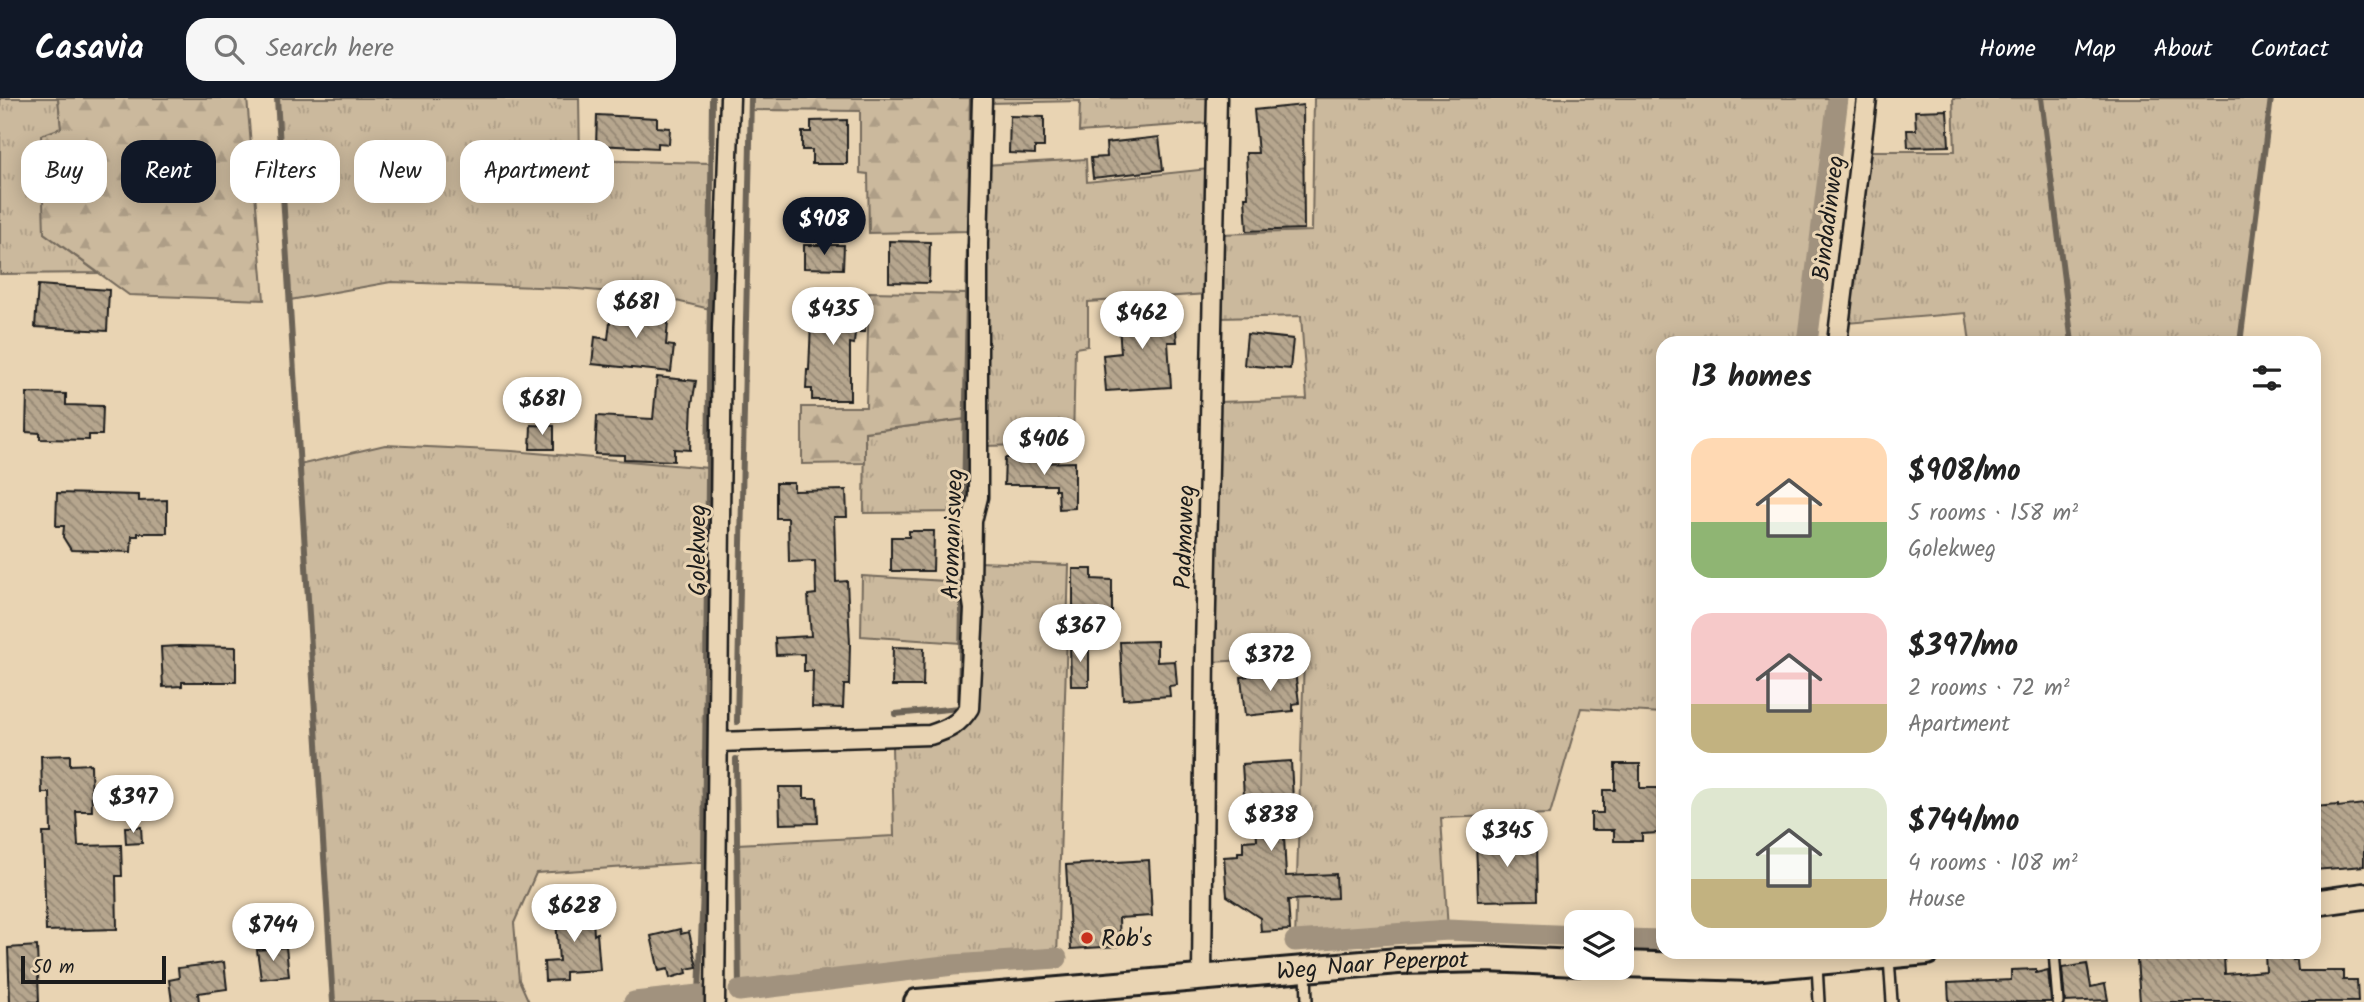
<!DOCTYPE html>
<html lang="en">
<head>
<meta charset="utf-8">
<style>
  body { margin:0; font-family:Kalam,sans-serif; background:#f6f6f6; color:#222; height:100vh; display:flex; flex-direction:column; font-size:26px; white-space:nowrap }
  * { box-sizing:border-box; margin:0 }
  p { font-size:23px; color:#767676 }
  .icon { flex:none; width:38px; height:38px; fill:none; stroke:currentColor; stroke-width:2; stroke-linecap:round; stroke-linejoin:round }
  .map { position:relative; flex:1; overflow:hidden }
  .side { position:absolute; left:1656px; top:238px; width:665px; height:623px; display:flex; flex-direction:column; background:#fff; border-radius:21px; box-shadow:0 4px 18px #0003 }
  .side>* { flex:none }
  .top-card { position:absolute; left:21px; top:42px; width:665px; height:63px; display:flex; gap:14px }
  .tools { position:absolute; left:1564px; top:812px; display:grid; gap:14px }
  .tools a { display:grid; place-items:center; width:70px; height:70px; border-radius:14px; background:#fff; box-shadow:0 4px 18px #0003; font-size:35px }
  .scale { position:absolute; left:21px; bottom:18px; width:145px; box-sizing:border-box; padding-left:7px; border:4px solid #1c1c1c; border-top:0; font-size:19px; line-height:24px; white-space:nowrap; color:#1c1c1c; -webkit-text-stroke:5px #e9d4b3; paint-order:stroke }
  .price { position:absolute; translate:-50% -60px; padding:0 16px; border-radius:24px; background:#fff; color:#222; font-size:23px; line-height:46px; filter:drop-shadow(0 2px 4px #0008) }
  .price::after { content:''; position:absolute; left:50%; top:42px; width:21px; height:16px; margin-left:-10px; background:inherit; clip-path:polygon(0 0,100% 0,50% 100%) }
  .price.on { background:#111827; color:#fff }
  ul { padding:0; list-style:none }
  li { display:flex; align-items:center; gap:21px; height:175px; padding:0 35px }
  li span { display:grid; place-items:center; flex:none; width:196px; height:140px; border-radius:21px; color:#555 }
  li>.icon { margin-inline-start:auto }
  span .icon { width:84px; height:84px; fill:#fffc; stroke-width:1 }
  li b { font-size:30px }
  h2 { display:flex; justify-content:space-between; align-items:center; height:84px; padding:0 35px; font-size:30px }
  .chip { padding:0 24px; border-radius:21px; background:#fff; box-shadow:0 4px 18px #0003; font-size:24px; line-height:63px }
  .chip.on { background:#111827; color:#fff }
  header { display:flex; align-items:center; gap:42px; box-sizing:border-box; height:98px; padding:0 35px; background:#111827; color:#fff }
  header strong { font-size:33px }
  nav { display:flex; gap:38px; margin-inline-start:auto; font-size:24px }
  .search { width:490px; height:63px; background:#f6f6f6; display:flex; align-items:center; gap:18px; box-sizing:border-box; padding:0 24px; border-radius:21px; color:#767676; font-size:26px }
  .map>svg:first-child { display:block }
  .grass { fill:url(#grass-tufts); stroke:#746a5c; stroke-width:2 }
  .forest { fill:url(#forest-firs); stroke:#746a5c; stroke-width:2 }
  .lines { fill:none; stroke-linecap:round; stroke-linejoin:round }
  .stream { stroke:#6c6357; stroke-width:6 }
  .canal { stroke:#a1927e; stroke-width:21 }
  .building { fill:url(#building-back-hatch); stroke:#1c1c1c; stroke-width:2 }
  .lane-casing { stroke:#1c1c1c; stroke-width:14 }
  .street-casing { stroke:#1c1c1c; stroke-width:23 }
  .secondary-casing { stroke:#1c1c1c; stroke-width:30 }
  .lane { stroke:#e9d4b3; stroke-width:9 }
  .street { stroke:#e9d4b3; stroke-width:18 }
  .secondary { stroke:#e9d4b3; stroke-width:24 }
  .poi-dot { fill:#c8321e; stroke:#e9d4b3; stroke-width:2.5 }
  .labels { text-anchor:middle; stroke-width:6; stroke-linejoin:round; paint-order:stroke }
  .street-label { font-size:24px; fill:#1c1c1c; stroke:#e9d4b3 }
  .poi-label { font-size:24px; fill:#1c1c1c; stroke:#e9d4b3; text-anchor:start }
</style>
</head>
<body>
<header>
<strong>Casavia</strong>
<div class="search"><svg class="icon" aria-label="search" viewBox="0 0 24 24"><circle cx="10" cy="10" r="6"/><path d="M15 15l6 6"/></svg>Search here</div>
<nav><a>Home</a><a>Map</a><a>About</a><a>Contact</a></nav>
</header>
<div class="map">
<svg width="2364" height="904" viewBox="0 0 2364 904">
  <defs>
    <pattern id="grass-tufts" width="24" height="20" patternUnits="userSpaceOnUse" patternTransform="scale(1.75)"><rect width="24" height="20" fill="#cbb99d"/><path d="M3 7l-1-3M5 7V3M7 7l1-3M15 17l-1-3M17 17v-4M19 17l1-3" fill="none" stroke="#ae9e87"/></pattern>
    <pattern id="forest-firs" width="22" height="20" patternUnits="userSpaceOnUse" patternTransform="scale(1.75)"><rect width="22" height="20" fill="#cbb99d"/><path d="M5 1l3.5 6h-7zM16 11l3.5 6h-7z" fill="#ae9e87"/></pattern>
    <pattern id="building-back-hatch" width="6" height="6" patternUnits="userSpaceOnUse" patternTransform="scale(1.75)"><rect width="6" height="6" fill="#b6a68e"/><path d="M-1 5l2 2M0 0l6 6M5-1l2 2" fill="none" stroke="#938673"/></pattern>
  </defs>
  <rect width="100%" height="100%" fill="#e9d4b3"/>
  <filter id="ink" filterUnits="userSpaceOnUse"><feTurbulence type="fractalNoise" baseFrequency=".0143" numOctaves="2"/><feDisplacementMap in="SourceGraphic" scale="14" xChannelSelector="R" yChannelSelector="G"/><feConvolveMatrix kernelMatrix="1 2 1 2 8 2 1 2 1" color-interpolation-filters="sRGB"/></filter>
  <g filter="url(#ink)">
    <g class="grass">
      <polygon points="0,0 58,0 61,30 44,135 98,175 0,176"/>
      <polygon points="277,0 579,0 580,62 712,65 710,211 655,198 566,190 391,184 290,202"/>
      <polygon points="987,0 1208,0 1208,25 1079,34 1080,3 987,5"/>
      <polygon points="1314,0 1838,0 1807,245 1662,245 1662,615 1581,610 1550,716 1441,720 1448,832 1295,843 1304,559 1211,564 1218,304 1307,301 1301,218 1220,220 1220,136 1312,133"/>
      <polygon points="1953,0 2271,0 2240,245 1970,245 1966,215 1847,225 1867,53 1955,53"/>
      <polygon points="1086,61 1087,84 1208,71 1207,196 1088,204 1088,248 1075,250 1073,346 983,348 985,67"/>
      <polygon points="965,321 964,414 864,415 865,334"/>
      <polygon points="385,347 512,353 708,370 704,764 536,775 514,825 519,882 529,904 333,904 299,367"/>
      <polygon points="976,464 1069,467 1057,860 953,867 739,893 737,746 894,738 892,648 929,644 965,625"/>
      <polygon points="862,478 962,484 961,545 861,538"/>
    </g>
    <g class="forest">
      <polygon points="58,0 247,0 264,202 129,197 44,135 41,37 61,30"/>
      <polygon points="751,0 972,0 970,133 869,135 868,76 860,75 860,13 751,12"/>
      <polygon points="869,194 968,196 965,321 865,334 865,365 802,366 802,309 866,309"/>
    </g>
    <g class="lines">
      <g class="stream">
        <polyline points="277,0 333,904"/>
        <polyline points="2041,0 2072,245"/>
        <polyline points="970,127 972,0"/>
        <polyline points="2240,245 2271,0"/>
        <polyline points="895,616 960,610 969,148"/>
        <polyline points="737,624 751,0"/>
        <polyline points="736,661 739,893"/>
        <polyline points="699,897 704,764 712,0"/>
      </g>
      <g class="canal">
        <polyline points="1807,245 1838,0"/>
        <polyline points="1624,841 1662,842"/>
        <polyline points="1295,843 1448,832 1577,838"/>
        <polyline points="739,893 953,867 1057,860"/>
        <polyline points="634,904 699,897"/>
      </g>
    </g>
    <g class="building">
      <polygon points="1303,7 1304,131 1247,133 1245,99 1248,99 1246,55 1258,55 1254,12"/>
      <polygon points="1947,12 1949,48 1908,49 1907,32 1916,32 1915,13"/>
      <polygon points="597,17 657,20 657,29 670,30 669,46 658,45 658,50 596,47"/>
      <polygon points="1010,18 1044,19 1044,49 1035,49 1035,56 1009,55"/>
      <polygon points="847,22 847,66 812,66 812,52 802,52 802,34 811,34 811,23"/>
      <polygon points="1159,39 1163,72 1093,80 1091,60 1107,59 1106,45"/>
      <polygon points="889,143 930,144 929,185 889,184"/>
      <polygon points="804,147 844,147 843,171 804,170"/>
      <polygon points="38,187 109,192 107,233 35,229"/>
      <polygon points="812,202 866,204 865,234 855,234 854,246 850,245 850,302 812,302 812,291 806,291 807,272 809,272"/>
      <polygon points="612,207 669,213 666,247 674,248 671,274 592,266 595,239 608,241"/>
      <polygon points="1174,210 1177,244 1168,244 1171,289 1106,293 1103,257 1121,255 1118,214"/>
      <polygon points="1247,236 1293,241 1290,271 1244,267"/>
      <polygon points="657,279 696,283 692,306 690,352 674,351 674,363 624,361 624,357 595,356 597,318 653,321"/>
      <polygon points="27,295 66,296 66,307 103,308 102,337 89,337 89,342 40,341 40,335 26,334"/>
      <polygon points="531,327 554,328 554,351 530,351"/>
      <polygon points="1005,360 1038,360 1038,365 1075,364 1075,410 1059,411 1058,392 1055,392 1055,387 1004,387"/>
      <polygon points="776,385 794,385 794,393 846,392 847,419 834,419 836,484 847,483 850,546 849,587 844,587 843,610 812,609 813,573 804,573 804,556 776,557 775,540 811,538 808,497 816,496 815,463 789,464 788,420 776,420"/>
      <polygon points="57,395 139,397 139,403 167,402 167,435 138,435 138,438 132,438 131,454 71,452 63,439 64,428 56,428"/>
      <polygon points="909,433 934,433 933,473 891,473 891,439 909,439"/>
      <polygon points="1073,471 1092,471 1092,481 1112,482 1112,516 1073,516"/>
      <polygon points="1157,543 1157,564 1175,563 1177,587 1169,588 1170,598 1123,601 1120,544"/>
      <polygon points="1070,545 1089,545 1089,588 1071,588"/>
      <polygon points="180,548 236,549 236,584 182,584 182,588 163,589 161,549"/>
      <polygon points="893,549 924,550 923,588 892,588"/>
      <polygon points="1295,573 1299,605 1293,606 1293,613 1245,618 1241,579"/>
      <polygon points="70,657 70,667 91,666 92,713 76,713 78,748 121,747 122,778 116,778 117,831 46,833 43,735 51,735 50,695 42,695 41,658"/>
      <polygon points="1291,663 1293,702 1289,702 1291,738 1284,738 1286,778 1336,776 1337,800 1288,802 1290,832 1261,834 1260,820 1227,798 1224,759 1238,758 1238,754 1243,754 1243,743 1257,742 1254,697 1244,698 1242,666"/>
      <polygon points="1615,666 1640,666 1640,690 1658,690 1659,735 1642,736 1642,743 1614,743 1614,732 1591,732 1591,715 1603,715 1603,692 1615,692"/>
      <polygon points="779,689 804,689 804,700 817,700 818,725 780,726"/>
      <polygon points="2364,706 2364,768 2314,772 2314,709 2338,707 2338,709"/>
      <polygon points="125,729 141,729 142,745 126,746"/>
      <polygon points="1537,739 1538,802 1478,803 1476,741"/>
      <polygon points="1149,762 1152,818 1119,820 1120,848 1071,851 1066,767"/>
      <polygon points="586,808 587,821 593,820 594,837 597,835 600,872 565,874 565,882 545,883 544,864 559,863 555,809"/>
      <polygon points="680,831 681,836 689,834 697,869 686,871 687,875 670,880 668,871 659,873 651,838"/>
      <polygon points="37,848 39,904 10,904 8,850"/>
      <polygon points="286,849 289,878 261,881 257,852"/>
      <polygon points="2292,854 2293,863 2297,863 2298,873 2343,873 2343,882 2357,882 2358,904 2140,904 2137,861 2201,855 2201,860 2224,859 2225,876 2266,873 2265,856"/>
      <polygon points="224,864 227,891 198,895 199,904 172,904 169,882 179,880 178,870"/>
      <polygon points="2087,866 2091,889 2105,886 2108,902 2065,904 2062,870"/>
      <polygon points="2036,871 2036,875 2048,872 2051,904 1949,904 1948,885 2011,882 2011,872"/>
    </g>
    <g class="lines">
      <g class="lane-casing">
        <g id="lane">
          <polyline points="2054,854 2058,904"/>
          <polyline points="1889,860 1892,904"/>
          <polyline points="1817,867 1819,904"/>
          <polyline points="1306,872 1307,904"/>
        </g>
      </g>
      <g class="street-casing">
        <g id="street">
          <polyline points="1837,245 1867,0"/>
          <path d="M 719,644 L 930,637 C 949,631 959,626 969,610 L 974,511 L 971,491 L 972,423 L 978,399 L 978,146 L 982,2"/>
          <polyline points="1202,880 1205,553 1217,0"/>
          <polyline points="715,904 722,231 730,0"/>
        </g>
      </g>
      <g class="secondary-casing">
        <g id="secondary">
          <polyline points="2314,805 2364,798"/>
          <polyline points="1622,866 1751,870 1927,854"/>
          <path id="s1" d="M 917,904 L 1398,863 L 1486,861 L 1577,865"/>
        </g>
      </g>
      <use href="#lane" class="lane"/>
      <use href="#street" class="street"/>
      <use href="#secondary" class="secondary"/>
    </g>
  </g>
  <circle class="poi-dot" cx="1087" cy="840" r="7"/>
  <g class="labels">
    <g class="street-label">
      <text transform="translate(1828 120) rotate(-83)" y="8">Bindadinweg</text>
      <text transform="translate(952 436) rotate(-88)" y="8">Aromanisweg</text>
      <text transform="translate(1184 439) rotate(-88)" y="8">Padmaweg</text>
      <text transform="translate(697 452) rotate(-90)" y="8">Golekweg</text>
      <text dy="8" stroke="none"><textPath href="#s1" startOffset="457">Weg Naar Peperpot</textPath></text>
    </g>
    <g class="poi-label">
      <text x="1101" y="848">Rob's</text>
    </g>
  </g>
</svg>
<div class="tools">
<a><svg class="icon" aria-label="layers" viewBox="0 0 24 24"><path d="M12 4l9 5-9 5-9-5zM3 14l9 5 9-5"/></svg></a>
</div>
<div class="scale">50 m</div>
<b class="price on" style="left:824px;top:159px">$908</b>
<b class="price" style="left:636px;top:242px">$681</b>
<b class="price" style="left:833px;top:249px">$435</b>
<b class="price" style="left:1142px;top:253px">$462</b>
<b class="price" style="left:542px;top:339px">$681</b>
<b class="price" style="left:1044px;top:379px">$406</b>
<b class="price" style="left:1080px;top:566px">$367</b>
<b class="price" style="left:1270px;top:595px">$372</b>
<b class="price" style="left:133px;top:737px">$397</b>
<b class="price" style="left:1271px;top:755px">$838</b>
<b class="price" style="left:1507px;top:771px">$345</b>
<b class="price" style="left:574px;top:846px">$628</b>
<b class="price" style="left:273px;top:865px">$744</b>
<div class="top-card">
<a class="chip">Buy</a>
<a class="chip on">Rent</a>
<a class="chip">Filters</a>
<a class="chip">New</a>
<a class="chip">Apartment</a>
</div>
<section class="side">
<h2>13 homes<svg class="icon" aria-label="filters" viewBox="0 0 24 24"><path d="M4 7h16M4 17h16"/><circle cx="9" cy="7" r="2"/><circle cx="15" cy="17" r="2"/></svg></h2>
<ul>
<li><span style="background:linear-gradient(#ffd9b3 60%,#8fb573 0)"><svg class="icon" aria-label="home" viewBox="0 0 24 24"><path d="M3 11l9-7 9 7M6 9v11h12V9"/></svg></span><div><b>$908/mo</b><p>5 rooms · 158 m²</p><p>Golekweg</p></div></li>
<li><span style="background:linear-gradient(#f6c9c9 65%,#c2b280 0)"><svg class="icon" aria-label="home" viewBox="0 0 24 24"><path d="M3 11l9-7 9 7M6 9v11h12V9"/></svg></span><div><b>$397/mo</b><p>2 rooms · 72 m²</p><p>Apartment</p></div></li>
<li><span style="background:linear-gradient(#dfe7d0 65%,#c2b280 0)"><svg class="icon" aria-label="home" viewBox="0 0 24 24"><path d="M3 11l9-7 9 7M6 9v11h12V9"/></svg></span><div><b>$744/mo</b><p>4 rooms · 108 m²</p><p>House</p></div></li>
</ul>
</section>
</div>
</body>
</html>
